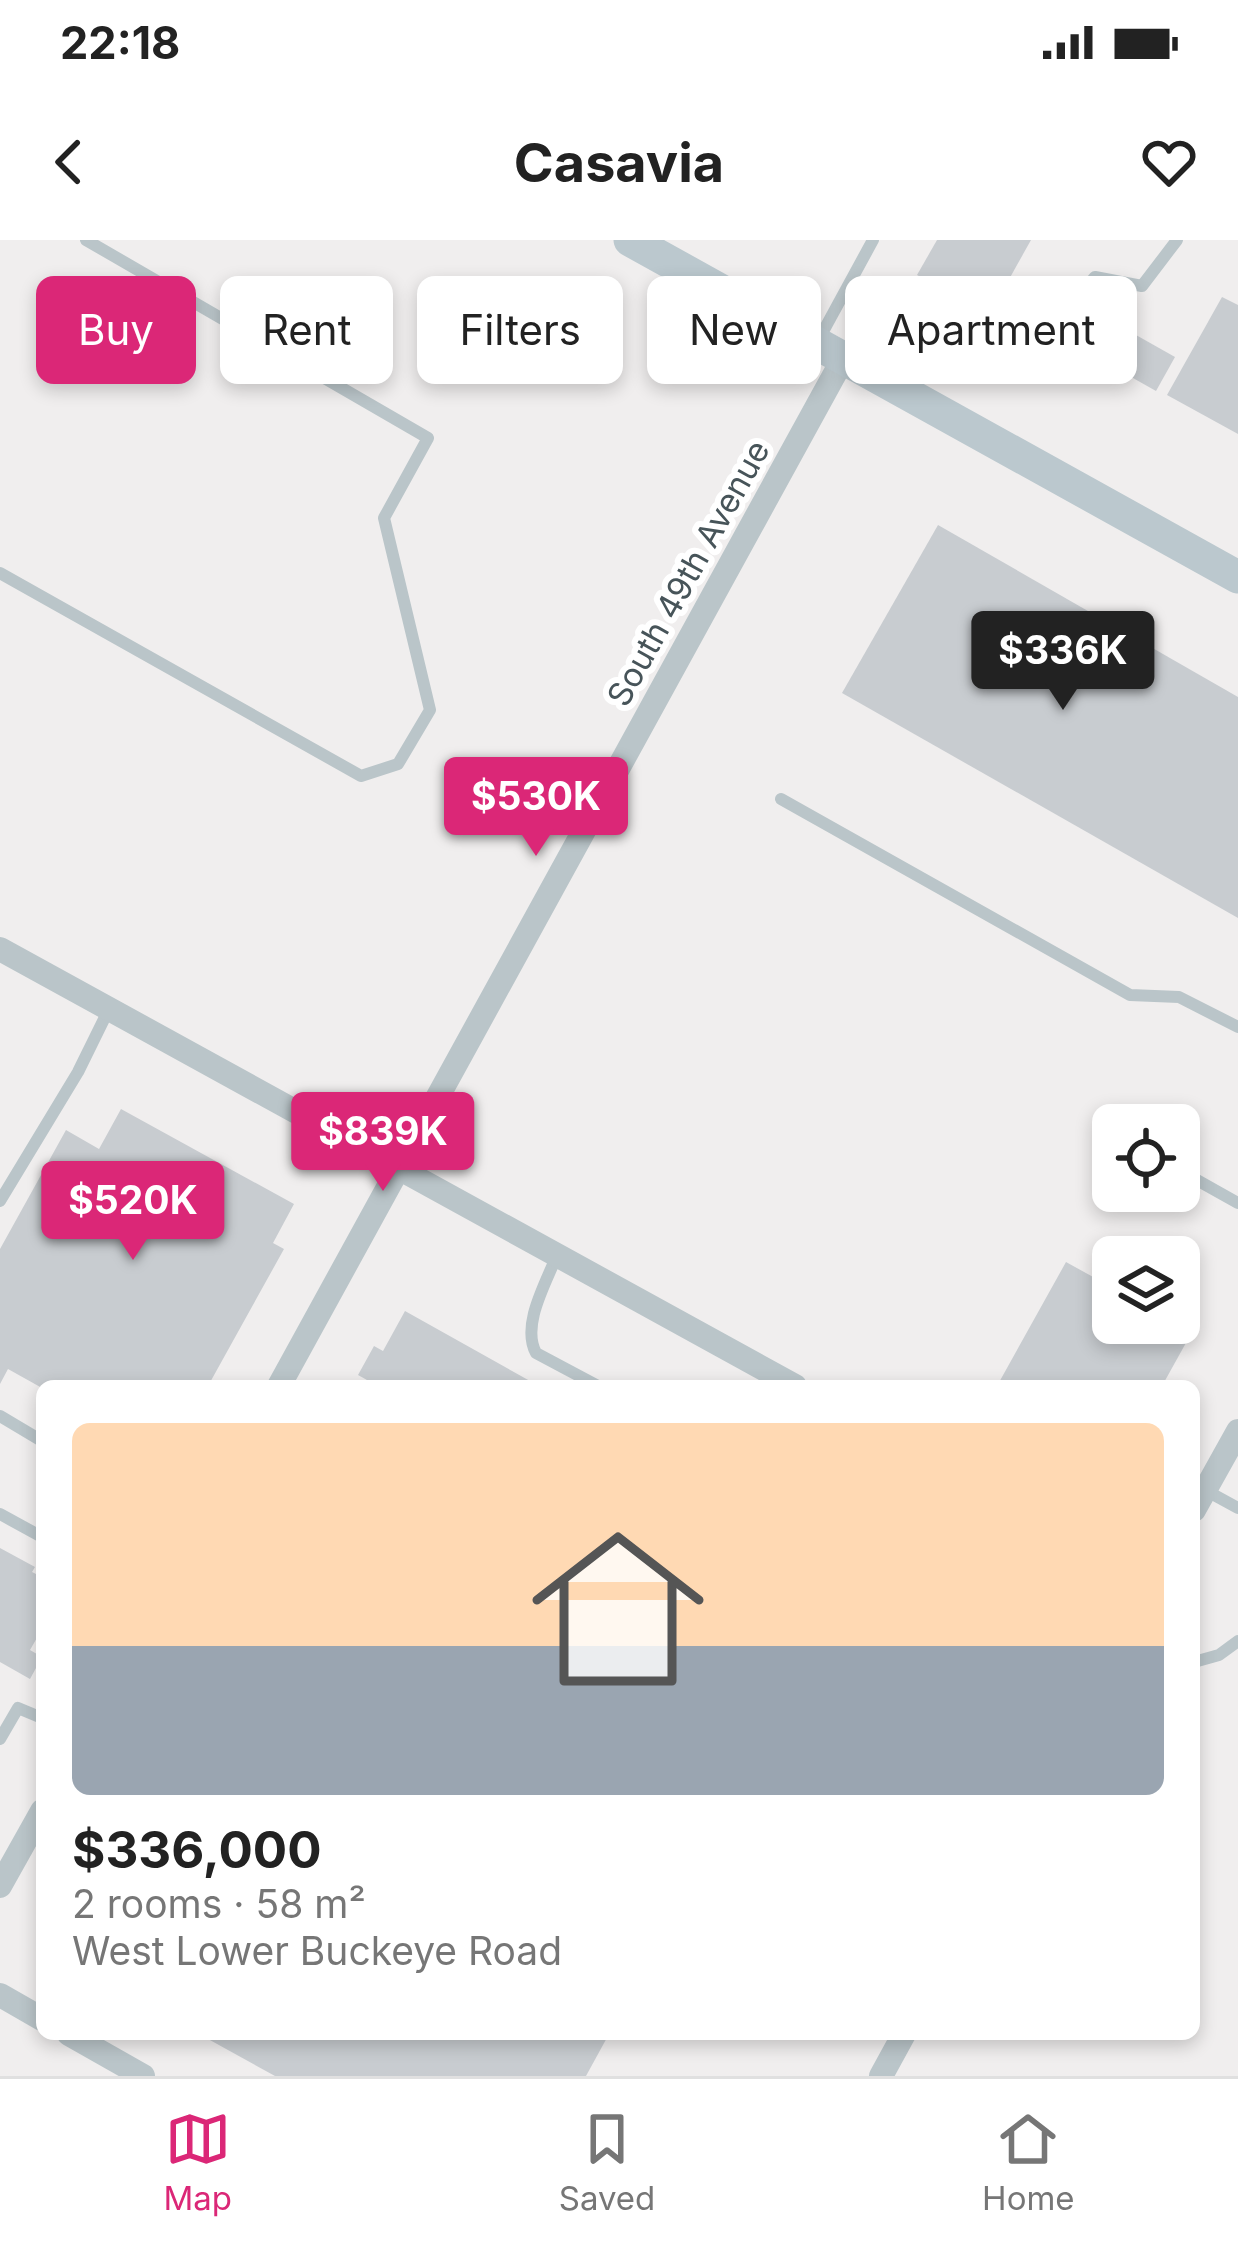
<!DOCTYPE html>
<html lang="en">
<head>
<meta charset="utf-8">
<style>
  body { margin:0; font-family:Inter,sans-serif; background:#f2f2f2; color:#222; height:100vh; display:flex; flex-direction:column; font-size:45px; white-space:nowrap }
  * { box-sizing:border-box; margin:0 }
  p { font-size:39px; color:#767676 }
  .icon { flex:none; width:66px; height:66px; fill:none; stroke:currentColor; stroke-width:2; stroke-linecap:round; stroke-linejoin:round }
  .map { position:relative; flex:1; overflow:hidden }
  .sheet { position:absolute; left:36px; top:1140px; width:1164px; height:660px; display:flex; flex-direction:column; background:#fff; border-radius:18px; box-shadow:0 6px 18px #0003 }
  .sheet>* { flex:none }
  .banner { position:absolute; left:36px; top:36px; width:1167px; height:108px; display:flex; gap:24px }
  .fabs { position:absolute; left:1092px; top:864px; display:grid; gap:24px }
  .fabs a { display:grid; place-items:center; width:108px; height:108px; border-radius:18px; background:#fff; box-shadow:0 6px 18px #0003; font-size:60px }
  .price { position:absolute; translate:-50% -102px; padding:0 27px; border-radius:12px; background:#db2777; color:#fff; font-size:39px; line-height:78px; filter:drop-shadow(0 3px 6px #0008) }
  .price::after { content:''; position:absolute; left:50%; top:72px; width:36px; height:27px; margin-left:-18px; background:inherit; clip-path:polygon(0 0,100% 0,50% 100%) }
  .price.current { background:#222; color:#fff }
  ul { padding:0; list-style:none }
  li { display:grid; align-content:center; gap:24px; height:636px; padding:0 36px }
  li+li { border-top:3px solid #e0e0e0 }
  li span { display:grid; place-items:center; height:372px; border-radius:18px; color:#555 }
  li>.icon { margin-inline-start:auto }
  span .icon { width:216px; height:216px; fill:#fffc; stroke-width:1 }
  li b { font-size:51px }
  .tag { padding:0 42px; border-radius:18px; background:#fff; box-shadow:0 6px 18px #0003; font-size:42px; line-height:108px }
  .tag.current { background:#db2777; color:#fff }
  .status { display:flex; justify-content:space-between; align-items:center; height:84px; padding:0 60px; background:#fff; direction:ltr }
  .status svg { height:33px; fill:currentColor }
  header { display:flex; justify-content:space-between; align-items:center; height:156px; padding:0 36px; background:#fff; font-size:54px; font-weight:700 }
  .menu { display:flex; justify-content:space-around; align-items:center; height:168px; border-top:3px solid #e0e0e0; background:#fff; font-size:33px; color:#767676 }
  .menu a { display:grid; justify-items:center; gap:6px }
  .menu .current { color:#db2777 }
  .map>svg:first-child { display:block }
  .building { fill:#c8ccd0 }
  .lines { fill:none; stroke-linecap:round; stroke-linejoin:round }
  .lane { stroke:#bac5c9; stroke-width:12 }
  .street { stroke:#bac5c9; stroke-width:24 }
  .secondary { stroke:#bbc8ce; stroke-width:33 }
  .labels { text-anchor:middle; stroke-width:12; stroke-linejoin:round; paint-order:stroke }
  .street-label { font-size:33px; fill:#475459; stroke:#fff }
</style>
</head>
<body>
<div class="status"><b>22:18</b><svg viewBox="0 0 49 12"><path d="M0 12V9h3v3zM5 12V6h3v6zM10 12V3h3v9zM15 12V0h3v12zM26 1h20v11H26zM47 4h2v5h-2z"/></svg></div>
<header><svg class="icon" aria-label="back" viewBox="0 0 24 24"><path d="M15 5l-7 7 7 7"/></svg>Casavia<svg class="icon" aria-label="heart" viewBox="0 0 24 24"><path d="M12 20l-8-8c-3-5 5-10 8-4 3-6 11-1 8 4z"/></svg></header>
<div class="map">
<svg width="1238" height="1836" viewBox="0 0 1238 1836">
  <rect width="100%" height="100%" fill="#f0eeee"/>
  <g class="building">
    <polygon points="937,0 1031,0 989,75 917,35"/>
    <polygon points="1222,57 1238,65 1238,194 1167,155"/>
    <polygon points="1097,73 1175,117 1156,151 1078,107"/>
    <polygon points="938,285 1238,457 1238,678 842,453"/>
    <polygon points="121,869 294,964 273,1003 284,1009 208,1146 42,1148 8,1129 0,1144 0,1009 66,890 99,909"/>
    <polygon points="1066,1022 1113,1048 1113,1083 1176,1083 1192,1092 1162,1146 997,1146"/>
    <polygon points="405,1071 539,1146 364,1146 367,1140 358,1135 374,1106 383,1111"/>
    <polygon points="0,1308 35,1327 32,1332 42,1337 42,1389 30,1410 42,1417 30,1439 0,1422"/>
    <polygon points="199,1794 609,1794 586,1836 275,1836"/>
  </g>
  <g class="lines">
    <g class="lane">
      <polyline points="1056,83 1095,37 1142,46 1177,0"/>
      <polyline points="819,99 873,0"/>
      <polyline points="0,333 361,536 398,524 430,470 384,278 428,198 86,0"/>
      <polyline points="781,559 1130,755 1179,757 1238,787"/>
      <polyline points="1179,930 1238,963"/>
      <polyline points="0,961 78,832 109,769"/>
      <path d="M 557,1015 C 546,1043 521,1085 536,1113 L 598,1146"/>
      <polyline points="0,1176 42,1201"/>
      <polyline points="1205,1250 1238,1268"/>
      <polyline points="0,1274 42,1297"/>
      <polyline points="1194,1422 1219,1415 1238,1401"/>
      <polyline points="0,1499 18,1468 42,1478"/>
    </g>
    <g class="street">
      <polyline points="0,709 795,1146"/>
      <polyline points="279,1146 843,119"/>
      <polyline points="1194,1270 1238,1191"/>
      <polyline points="0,1646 42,1571"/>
      <polyline points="0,1755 42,1779"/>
      <polyline points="69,1794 143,1836"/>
      <polyline points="881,1836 904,1794"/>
    </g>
    <polyline class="secondary" points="630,0 1238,337"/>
  </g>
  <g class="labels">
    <g class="street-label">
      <text transform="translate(688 333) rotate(-61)" y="12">South 49th Avenue</text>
    </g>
  </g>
</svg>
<div class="fabs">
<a><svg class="icon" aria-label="locate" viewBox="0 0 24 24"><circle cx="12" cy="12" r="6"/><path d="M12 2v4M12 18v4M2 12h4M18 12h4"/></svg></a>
<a><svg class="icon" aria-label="layers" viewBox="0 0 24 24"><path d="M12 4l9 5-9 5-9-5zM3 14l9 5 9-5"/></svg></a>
</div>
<b class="price current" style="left:1063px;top:473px">$336K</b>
<b class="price" style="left:536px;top:619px">$530K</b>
<b class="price" style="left:383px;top:954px">$839K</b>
<b class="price" style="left:133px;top:1023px">$520K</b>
<div class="banner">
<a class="tag current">Buy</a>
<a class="tag">Rent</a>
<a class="tag">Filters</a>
<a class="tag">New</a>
<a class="tag">Apartment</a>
</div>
<section class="sheet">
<ul>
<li><span style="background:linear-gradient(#ffd9b3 60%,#9aa5b1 0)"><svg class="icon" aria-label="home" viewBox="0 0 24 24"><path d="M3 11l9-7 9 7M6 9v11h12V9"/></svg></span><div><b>$336,000</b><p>2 rooms · 58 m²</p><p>West Lower Buckeye Road</p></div></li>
</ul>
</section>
</div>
<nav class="menu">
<a class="current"><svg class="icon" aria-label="map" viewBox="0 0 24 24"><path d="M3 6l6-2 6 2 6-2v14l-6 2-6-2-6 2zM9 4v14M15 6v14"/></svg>Map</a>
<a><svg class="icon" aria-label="saved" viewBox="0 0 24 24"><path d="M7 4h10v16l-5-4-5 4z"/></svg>Saved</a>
<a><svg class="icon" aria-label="home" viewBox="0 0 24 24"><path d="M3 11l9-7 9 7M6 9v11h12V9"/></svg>Home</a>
</nav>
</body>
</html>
